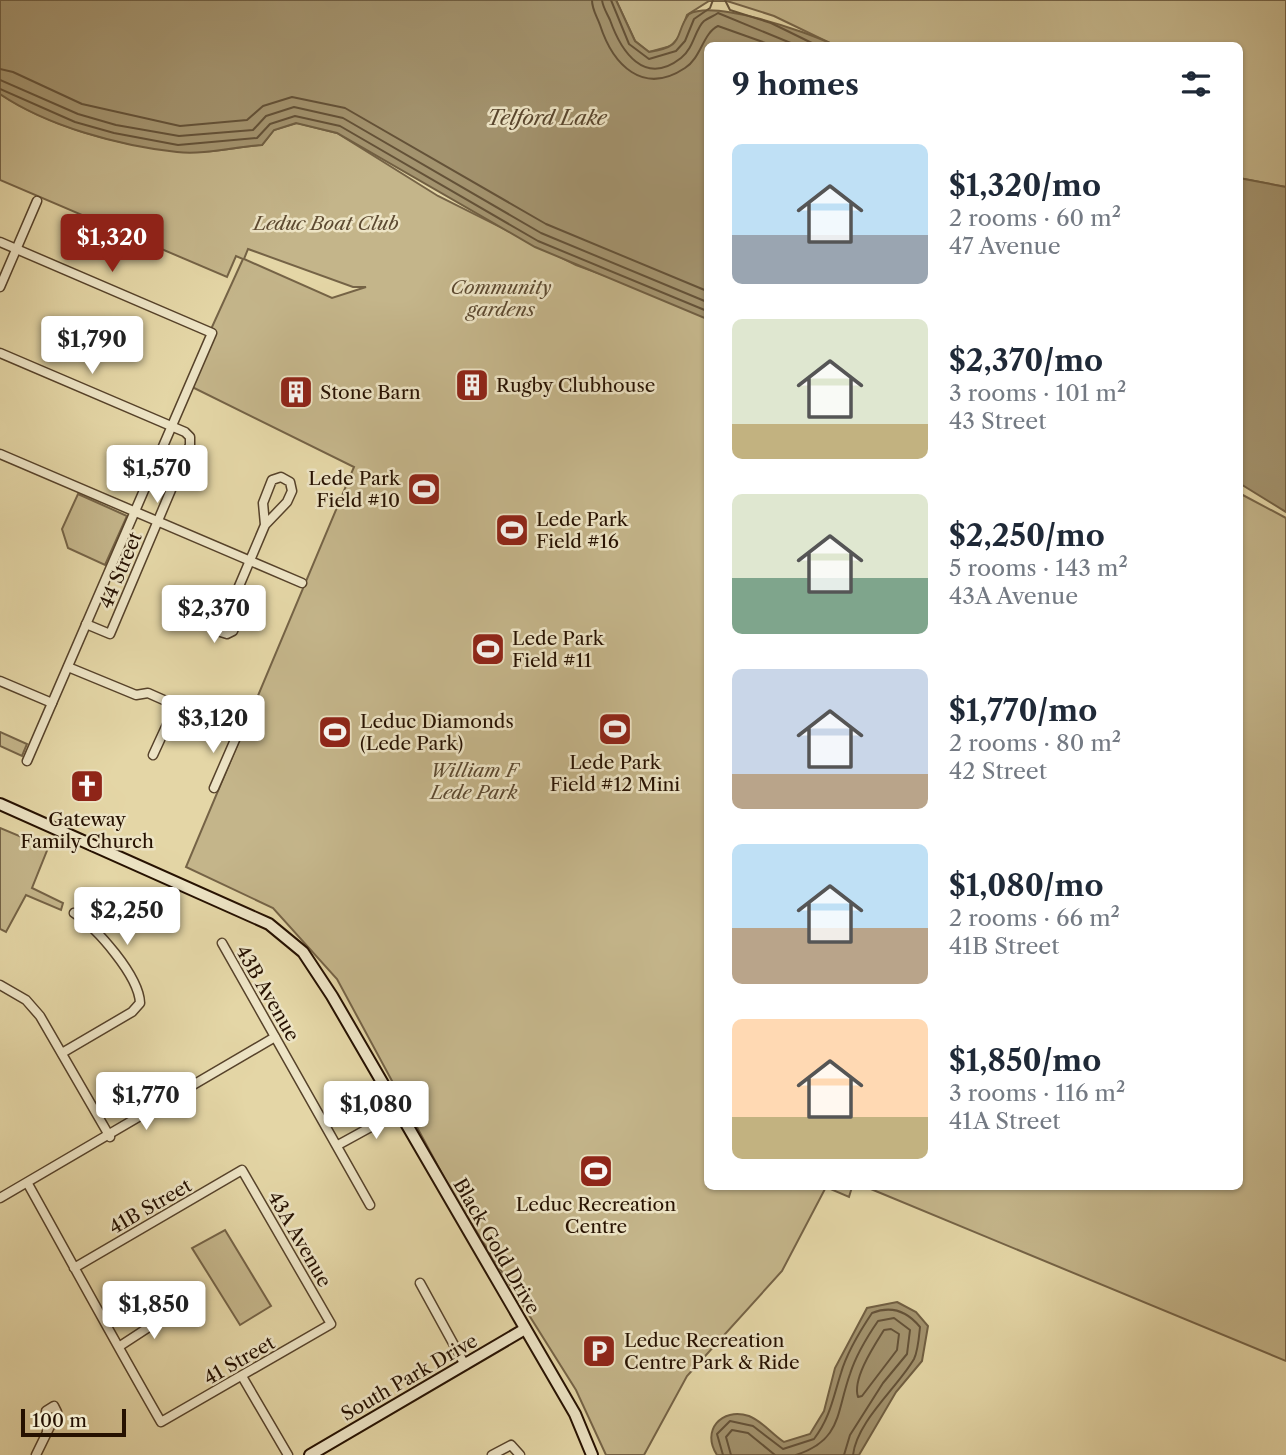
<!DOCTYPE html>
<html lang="en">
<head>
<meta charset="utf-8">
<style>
  body { margin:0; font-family:"Libre Caslon Text",serif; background:#f6f6f7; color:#1f2937; height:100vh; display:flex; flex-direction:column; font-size:26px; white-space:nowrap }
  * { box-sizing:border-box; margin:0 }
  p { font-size:23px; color:#747a83 }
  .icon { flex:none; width:38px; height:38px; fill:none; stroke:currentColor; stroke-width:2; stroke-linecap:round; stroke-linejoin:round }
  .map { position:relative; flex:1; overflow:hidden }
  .panel { position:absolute; left:704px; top:42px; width:539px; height:1148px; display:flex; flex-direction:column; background:#fff; border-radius:10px; box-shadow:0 2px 5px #0004 }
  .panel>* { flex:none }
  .scale { position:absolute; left:21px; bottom:18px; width:105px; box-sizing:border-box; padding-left:7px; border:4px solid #261101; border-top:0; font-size:19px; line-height:24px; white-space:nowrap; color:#261101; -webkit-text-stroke:5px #ede4c5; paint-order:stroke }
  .price { position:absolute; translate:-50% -60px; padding:0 16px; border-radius:7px; background:#fff; color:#222; font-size:23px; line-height:46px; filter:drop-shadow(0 2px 4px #0008) }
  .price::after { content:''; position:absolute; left:50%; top:42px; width:21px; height:16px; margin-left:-10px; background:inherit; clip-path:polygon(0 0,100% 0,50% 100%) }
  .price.selected { background:#8f2418; color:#fff }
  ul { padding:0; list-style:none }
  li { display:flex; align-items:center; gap:21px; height:175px; padding:0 28px }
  li span { display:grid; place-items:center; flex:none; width:196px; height:140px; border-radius:10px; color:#555 }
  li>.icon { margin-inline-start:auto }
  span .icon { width:84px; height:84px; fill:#fffc; stroke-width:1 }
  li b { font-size:30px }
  h2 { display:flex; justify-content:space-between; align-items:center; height:84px; padding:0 28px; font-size:30px }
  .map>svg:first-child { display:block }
  .green { fill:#c4b58a; stroke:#756346; stroke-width:2; fill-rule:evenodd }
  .water { fill:#a3936e; stroke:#715f42; stroke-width:2 }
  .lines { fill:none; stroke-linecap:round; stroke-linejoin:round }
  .shore { stroke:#645238; stroke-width:2 }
  .street-casing { stroke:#56422a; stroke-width:11 }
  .secondary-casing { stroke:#261101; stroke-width:14 }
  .street { stroke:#ede4c5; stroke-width:8 }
  .secondary { stroke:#ede4c5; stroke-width:10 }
  .labels { text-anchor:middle; stroke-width:5; stroke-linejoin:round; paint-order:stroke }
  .park-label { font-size:19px; font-style:italic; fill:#5d4a31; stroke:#ede4c5 }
  .poi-label { font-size:19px; fill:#261101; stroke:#ede4c5; text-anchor:start }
  .street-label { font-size:19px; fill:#261101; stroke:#ede4c5 }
  .water-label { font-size:21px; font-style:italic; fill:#58452d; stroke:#ede4c5 }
</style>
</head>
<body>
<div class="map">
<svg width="1286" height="1455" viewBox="0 0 1286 1455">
  <rect width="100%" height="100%" fill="#e4d6a6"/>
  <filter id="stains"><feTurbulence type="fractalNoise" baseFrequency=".00286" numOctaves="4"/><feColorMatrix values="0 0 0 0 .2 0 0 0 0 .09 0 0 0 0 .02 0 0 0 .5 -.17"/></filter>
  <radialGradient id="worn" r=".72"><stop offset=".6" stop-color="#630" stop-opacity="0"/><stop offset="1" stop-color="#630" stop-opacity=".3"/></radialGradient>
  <g class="green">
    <polygon points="616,0 1286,0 1286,187 1239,178 1239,46 834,45 774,16 727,1 709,1 687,15 679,37 671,46 649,52 635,41"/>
    <path d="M 0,94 C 51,127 115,144 175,151 C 202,155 235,147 262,145 L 274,130 L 297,123 L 337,133 L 438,196 L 576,265 L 707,313 L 707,1186 L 852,1187 L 849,1197 L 826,1187 L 782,1271 L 687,1376 L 644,1455 L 606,1455 L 576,1390 L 453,1194 L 337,979 L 273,908 L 186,867 L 354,467 L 186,384 L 243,259 L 236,256 L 227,277 L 0,180 ZM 248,249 L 353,287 L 366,287 L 332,298 L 244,259 Z"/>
    <polygon points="1239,493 1286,518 1286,1361 866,1187 1239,1186"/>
    <polygon points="78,494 127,516 105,565 68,548 62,529"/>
    <polygon points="0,732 27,744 22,756 0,746"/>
    <polygon points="0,828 48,848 32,888 63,903 61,910 26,895 6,932 0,929"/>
    <polygon points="225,1230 271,1306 240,1325 192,1248"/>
  </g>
  <g class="water">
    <path d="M 0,0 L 616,0 L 635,41 L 649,52 C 687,46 673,35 689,14 C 715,0 805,31 834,45 L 707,46 L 707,319 L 535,247 L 337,133 L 296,123 L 274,130 L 262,145 C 234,147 204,155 177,152 C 120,146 47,126 0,94 Z"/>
    <polygon points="1239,178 1286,187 1286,512 1239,483"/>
    <path d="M 897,1302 L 916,1312 L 928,1326 L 922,1361 L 896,1392 L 859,1455 L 717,1455 C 701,1431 721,1407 749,1416 C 762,1421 772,1434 784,1442 L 810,1434 L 824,1411 L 835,1368 L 867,1308 Z"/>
  </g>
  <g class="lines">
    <g class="shore">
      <path d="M 592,0 C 592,10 597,16 600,25 C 613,65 643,96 685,68 C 701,58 703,33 718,26 L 774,46"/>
      <path d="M 602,0 C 603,8 607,13 610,20 C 621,51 644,87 681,58 C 694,48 695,29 704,21 C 708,18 714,16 718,13 L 798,46"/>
      <polyline points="611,0 629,44 649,59 676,51 685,41 694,19 710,8 713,0"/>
      <polyline points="725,0 730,10 771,23 818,46"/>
      <polyline points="0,69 13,72 82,104 180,126 247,120 263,106 292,97 345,108 546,224 707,291"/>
      <polyline points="0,80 78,114 116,125 179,136 253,130 266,116 294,107 343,118 541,233 707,302"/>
      <polyline points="0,89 75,122 114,133 178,145 257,138 270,124 295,116 340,126 538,241 707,311"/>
      <path d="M 891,1329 L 899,1334 L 897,1350 L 862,1396 L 858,1397 C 852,1379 874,1346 884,1330 Z"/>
      <path d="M 723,1455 L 717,1434 L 730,1421 L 753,1426 L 783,1449 L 814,1439 C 830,1418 833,1398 841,1373 C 847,1352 860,1331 872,1313 C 892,1305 907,1311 920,1327 C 919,1337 918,1351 914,1359 C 897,1388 857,1421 853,1455"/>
      <polyline points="731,1455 726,1437 732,1430 748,1433 775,1455"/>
      <path d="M 796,1455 C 842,1440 836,1413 850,1374 C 856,1355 867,1337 878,1321 L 894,1318 L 910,1330 L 907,1354 L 883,1383 L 850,1435 L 844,1455"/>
    </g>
    <g class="street-casing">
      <g id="street">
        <polyline points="0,242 212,333 27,761"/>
        <polyline points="0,287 37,201"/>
        <polyline points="0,353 185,432 190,437 190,445 110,634 86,624"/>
        <polyline points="0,454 302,583"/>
        <path d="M 237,591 C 225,601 206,613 214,630 L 227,634 L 233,631 L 237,621 L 237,591 L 265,525 L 287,502 L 292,491 L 290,482 L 281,477 L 272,480 L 263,503 L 265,525"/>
        <polyline points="68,667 136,695 148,693 238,733"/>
        <polyline points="0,681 52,703"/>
        <polyline points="153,755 176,705"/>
        <polyline points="214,788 251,703"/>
        <polyline points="222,943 370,1205"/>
        <polyline points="0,985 26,1000 40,1016 110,1137"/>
        <path d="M 62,1053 L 132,1012 L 140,1003 C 139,976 97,928 74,913"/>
        <polyline points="338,1145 400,1111"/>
        <path d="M 28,1184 C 72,1263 116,1344 161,1422 L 331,1324 L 242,1170 L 74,1268"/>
        <polyline points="0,1198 275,1037"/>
        <polyline points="420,1283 465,1365"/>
        <polyline points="120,1346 172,1312"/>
        <polyline points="243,1378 288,1455"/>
        <polyline points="36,1455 57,1412 54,1406 46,1411 47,1431"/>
        <polyline points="492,1455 511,1445 520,1455"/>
      </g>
    </g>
    <g class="secondary-casing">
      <g id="secondary">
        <polyline points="0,804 269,924 303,952 332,996 575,1414 592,1455"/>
        <polyline points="310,1455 525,1329"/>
      </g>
    </g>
    <use href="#street" class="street"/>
    <use href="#secondary" class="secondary"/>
  </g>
  <defs>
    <g id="building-square" transform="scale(1.75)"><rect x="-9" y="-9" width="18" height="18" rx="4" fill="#8f2418" stroke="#ede4c5"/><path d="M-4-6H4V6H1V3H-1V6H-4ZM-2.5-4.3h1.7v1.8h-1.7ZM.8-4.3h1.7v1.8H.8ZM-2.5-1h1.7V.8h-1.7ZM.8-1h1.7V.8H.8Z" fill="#fff"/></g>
    <g id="stadium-square" transform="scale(1.75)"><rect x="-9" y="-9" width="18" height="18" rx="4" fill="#8f2418" stroke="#ede4c5"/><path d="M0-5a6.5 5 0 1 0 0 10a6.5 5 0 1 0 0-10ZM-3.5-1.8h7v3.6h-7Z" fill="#fff"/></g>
    <g id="church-square" transform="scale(1.75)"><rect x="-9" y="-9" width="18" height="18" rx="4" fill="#8f2418" stroke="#ede4c5"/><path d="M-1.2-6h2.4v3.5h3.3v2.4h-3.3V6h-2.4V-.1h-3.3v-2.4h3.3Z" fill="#fff"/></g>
    <g id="parking-square" transform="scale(1.75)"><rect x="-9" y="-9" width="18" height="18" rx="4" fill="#8f2418" stroke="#ede4c5"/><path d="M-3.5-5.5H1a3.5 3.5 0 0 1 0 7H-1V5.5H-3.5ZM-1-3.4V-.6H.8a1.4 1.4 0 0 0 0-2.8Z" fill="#fff"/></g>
  </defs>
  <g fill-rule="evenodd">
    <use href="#building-square" x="472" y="385"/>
    <use href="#building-square" x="296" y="392"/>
    <use href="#stadium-square" x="424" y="489"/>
    <use href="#stadium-square" x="512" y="530"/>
    <use href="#stadium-square" x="488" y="649"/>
    <use href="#stadium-square" x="615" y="729"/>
    <use href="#stadium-square" x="335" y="732"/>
    <use href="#church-square" x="87" y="786"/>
    <use href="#stadium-square" x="596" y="1171"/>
    <use href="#parking-square" x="599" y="1351"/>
  </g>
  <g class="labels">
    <g class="park-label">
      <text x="326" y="230">Leduc Boat Club</text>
      <text x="501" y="294">Community<tspan x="501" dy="22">gardens</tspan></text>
      <text x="474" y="777">William F<tspan x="474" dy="22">Lede Park</tspan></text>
    </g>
    <g class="poi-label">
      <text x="496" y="392">Rugby Clubhouse</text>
      <text x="320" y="399">Stone Barn</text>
      <text x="400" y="485" text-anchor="end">Lede Park<tspan x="400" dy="22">Field #10</tspan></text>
      <text x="536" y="526">Lede Park<tspan x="536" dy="22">Field #16</tspan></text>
      <text x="512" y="645">Lede Park<tspan x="512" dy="22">Field #11</tspan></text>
      <text x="360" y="728">Leduc Diamonds<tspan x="360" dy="22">(Lede Park)</tspan></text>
      <text x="615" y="769" text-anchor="middle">Lede Park<tspan x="615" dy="22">Field #12 Mini</tspan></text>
      <text x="87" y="826" text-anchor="middle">Gateway<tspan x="87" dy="22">Family Church</tspan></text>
      <text x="596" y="1211" text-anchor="middle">Leduc Recreation<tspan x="596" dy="22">Centre</tspan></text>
      <text x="624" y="1347">Leduc Recreation<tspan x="624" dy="22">Centre Park &amp; Ride</tspan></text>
    </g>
    <g class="street-label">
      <text transform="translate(120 570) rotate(-67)" y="7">44 Street</text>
      <text transform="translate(268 993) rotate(60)" y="7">43B Avenue</text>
      <text transform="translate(150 1206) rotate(-30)" y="7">41B Street</text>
      <text transform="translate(300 1239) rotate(60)" y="7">43A Avenue</text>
      <text transform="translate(497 1246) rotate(60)" y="7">Black Gold Drive</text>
      <text transform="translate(239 1360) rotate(-30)" y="7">41 Street</text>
      <text transform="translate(409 1377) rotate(-30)" y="7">South Park Drive</text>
    </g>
    <g class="water-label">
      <text x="547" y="125">Telford Lake</text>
    </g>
  </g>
  <rect width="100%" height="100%" filter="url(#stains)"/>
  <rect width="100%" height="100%" fill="url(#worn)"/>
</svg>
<div class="scale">100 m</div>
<b class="price selected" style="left:112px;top:274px">$1,320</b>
<b class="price" style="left:92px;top:376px">$1,790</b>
<b class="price" style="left:157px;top:505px">$1,570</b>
<b class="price" style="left:214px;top:645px">$2,370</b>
<b class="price" style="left:213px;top:755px">$3,120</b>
<b class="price" style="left:127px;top:947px">$2,250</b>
<b class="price" style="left:146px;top:1132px">$1,770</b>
<b class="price" style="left:376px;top:1141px">$1,080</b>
<b class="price" style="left:154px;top:1341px">$1,850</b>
<section class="panel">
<h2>9 homes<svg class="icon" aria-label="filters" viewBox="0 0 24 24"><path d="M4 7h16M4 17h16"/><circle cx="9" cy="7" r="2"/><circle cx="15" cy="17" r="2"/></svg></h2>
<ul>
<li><span style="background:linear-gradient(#bfe0f5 65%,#9aa5b1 0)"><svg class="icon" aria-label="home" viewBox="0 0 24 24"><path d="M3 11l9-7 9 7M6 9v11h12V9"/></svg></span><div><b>$1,320/mo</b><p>2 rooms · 60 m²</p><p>47 Avenue</p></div></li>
<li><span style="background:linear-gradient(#dfe7d0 75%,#c2b280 0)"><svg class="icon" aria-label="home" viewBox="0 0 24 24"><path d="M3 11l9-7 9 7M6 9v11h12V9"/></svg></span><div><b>$2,370/mo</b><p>3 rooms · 101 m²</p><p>43 Street</p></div></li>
<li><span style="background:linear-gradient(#dfe7d0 60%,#7fa58c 0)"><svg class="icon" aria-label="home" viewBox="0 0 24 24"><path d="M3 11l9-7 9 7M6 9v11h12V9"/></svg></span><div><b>$2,250/mo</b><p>5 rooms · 143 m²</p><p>43A Avenue</p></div></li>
<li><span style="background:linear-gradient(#c9d6e8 75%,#b9a48a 0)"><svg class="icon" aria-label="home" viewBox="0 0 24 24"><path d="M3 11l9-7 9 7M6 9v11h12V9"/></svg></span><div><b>$1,770/mo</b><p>2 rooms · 80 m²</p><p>42 Street</p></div></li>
<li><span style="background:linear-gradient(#bfe0f5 60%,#b9a48a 0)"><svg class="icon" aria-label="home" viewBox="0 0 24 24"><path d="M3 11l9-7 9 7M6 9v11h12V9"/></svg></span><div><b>$1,080/mo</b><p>2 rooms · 66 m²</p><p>41B Street</p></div></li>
<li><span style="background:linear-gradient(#ffd9b3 70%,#c2b280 0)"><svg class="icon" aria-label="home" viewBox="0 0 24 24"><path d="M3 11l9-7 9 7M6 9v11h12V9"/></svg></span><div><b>$1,850/mo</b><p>3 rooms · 116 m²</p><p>41A Street</p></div></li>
</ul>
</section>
</div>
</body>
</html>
